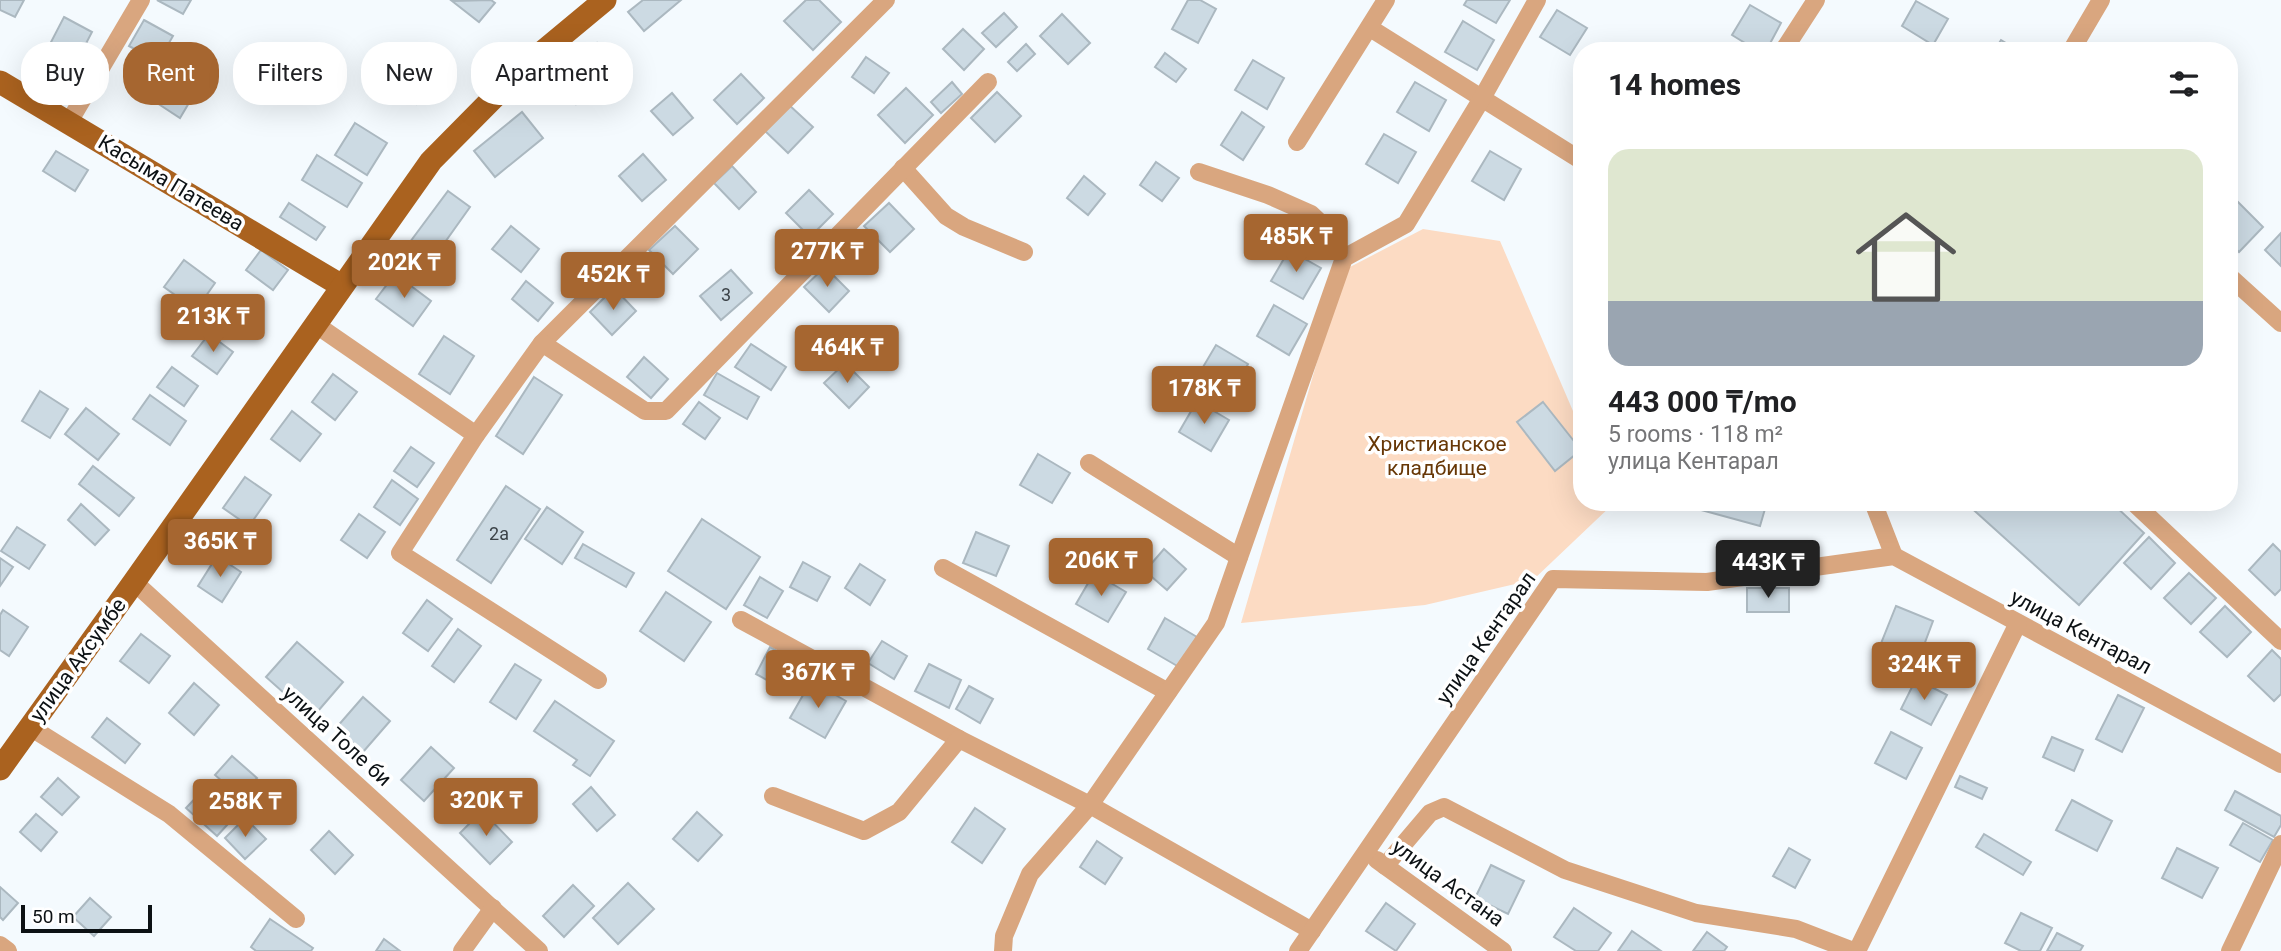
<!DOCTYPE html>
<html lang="en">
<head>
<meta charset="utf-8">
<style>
  body { margin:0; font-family:Roboto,sans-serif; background:#f2f2f2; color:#202124; height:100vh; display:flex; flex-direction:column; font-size:26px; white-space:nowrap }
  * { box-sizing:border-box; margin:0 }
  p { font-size:23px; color:#757577 }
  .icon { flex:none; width:38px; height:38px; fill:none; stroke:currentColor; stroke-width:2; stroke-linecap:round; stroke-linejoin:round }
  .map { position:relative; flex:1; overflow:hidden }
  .sheet { position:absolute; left:1573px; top:42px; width:665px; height:469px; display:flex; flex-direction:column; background:#fff; border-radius:28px; box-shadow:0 7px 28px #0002 }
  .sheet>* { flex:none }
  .banner { position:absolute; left:21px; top:42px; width:665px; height:63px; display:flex; gap:14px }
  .scale { position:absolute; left:21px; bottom:18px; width:131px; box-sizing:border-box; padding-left:7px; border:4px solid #0c1114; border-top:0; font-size:19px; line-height:24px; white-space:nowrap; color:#0c1114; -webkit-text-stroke:5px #fff; paint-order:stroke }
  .price { position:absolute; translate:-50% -60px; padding:0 16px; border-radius:7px; background:#a66630; color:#fff; font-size:23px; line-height:46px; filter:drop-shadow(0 2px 4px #0008) }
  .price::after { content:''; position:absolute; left:50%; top:42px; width:21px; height:16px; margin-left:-10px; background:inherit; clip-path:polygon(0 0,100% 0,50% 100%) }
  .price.selected { background:#222; color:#fff }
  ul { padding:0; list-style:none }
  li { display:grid; align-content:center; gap:14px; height:371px; padding:0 35px }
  li span { display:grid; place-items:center; height:217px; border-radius:21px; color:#555 }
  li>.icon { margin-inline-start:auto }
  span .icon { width:126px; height:126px; fill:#fffc; stroke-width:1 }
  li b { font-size:30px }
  h2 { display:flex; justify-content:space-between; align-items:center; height:84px; padding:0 35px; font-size:30px }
  .chip { padding:0 24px; border-radius:28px; background:#fff; box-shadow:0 7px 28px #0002; font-size:24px; line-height:63px }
  .chip.selected { background:#a66630; color:#fff }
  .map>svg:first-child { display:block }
  .green { fill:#fcdbc3 }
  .building { fill:#ccdae3; stroke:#abb8c0; stroke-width:2 }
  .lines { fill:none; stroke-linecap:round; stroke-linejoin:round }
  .minor { stroke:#d9a67f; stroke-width:18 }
  .major { stroke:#aa621f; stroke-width:23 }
  .labels { text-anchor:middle; stroke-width:7; stroke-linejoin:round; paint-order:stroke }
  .number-label { font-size:18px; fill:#3c4348 }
  .street-label { font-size:21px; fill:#0c1114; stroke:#fff }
  .park-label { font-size:21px; fill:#673706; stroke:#fff }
</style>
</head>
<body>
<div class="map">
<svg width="2281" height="951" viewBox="0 0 2281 951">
  <rect width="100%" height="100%" fill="#f4fafe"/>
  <polygon class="green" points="1423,229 1500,241 1582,432 1582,502 1612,502 1613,504 1533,580 1425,605 1241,623 1340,283 1350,267"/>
  <g class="building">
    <polygon points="0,0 24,0 15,17 0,10"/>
    <polygon points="157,0 191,0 183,14"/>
    <polygon points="491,0 495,3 479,22 452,1"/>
    <polygon points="643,0 681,0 644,31 628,12"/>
    <polygon points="806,0 819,0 841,22 813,50 784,21"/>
    <polygon points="1188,0 1200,0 1216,9 1198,43 1172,29"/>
    <polygon points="1467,0 1510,0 1496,23 1464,5"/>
    <polygon points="1916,1 1948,19 1933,45 1902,26"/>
    <polygon points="1750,5 1781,23 1766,51 1758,51 1732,35"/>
    <polygon points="1557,10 1587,28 1570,55 1540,37"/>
    <polygon points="1004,13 1017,27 996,47 982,33"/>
    <polygon points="1062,14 1090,43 1068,64 1040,36"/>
    <polygon points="64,17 92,32 78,59 50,44"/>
    <polygon points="144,20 173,36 158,62 129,46"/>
    <polygon points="1463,21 1494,40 1477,70 1445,52"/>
    <polygon points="963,29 984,49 964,70 943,49"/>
    <polygon points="2001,40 2019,51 1994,51"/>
    <polygon points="597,43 618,69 576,104 555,78"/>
    <polygon points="1026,44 1035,54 1017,71 1008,62"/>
    <polygon points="1165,53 1186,69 1176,82 1155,67"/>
    <polygon points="866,57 889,73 874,93 852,77"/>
    <polygon points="400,59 431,76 416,104 385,87"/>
    <polygon points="1253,60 1284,78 1267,109 1235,90"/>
    <polygon points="741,74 764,98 737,124 714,100"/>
    <polygon points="171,75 196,91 180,118 154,101"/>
    <polygon points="952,82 962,94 941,113 931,102"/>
    <polygon points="1415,82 1446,100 1429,131 1397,112"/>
    <polygon points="906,88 933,115 905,143 878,115"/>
    <polygon points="997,92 1021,116 995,142 971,118"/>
    <polygon points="672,93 693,118 673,135 651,111"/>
    <polygon points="788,104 813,127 788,153 764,130"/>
    <polygon points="522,112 543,138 495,177 474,151"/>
    <polygon points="1242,112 1264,127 1243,160 1221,145"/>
    <polygon points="355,123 387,143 367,175 335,155"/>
    <polygon points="1384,134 1416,152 1398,183 1366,164"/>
    <polygon points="56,151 88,170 75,191 43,171"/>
    <polygon points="1490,151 1521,169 1504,200 1472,181"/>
    <polygon points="643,154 666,180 642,201 619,176"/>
    <polygon points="317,155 362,183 347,207 302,180"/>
    <polygon points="1156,162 1179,178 1162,201 1140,185"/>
    <polygon points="732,166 756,192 739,209 714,183"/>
    <polygon points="1084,176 1105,194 1088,215 1067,198"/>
    <polygon points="809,190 833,214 810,237 786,213"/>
    <polygon points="448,191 470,207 433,259 410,242"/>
    <polygon points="2237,201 2263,227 2239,252 2230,243 2230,209"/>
    <polygon points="289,203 325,227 316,240 280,217"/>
    <polygon points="889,203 914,229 890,252 864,226"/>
    <polygon points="511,226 539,249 521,272 492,249"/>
    <polygon points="675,226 698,249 673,274 649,250"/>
    <polygon points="2281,233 2281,266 2265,250"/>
    <polygon points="261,250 288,270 273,290 246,270"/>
    <polygon points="1289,250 1321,268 1303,299 1271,281"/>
    <polygon points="184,260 215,283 196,310 164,287"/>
    <polygon points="825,267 849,291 829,312 804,287"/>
    <polygon points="731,270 752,293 721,320 700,296"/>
    <polygon points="395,274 431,301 413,326 376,299"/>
    <polygon points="526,281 553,303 538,321 512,299"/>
    <polygon points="614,288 636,311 612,335 590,312"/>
    <polygon points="1274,305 1307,324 1289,355 1257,336"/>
    <polygon points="209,334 233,352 217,374 192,356"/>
    <polygon points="444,336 474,356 450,394 419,374"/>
    <polygon points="751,344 786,367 771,390 735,367"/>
    <polygon points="1216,345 1248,364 1225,407 1190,389"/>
    <polygon points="644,357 668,379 651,398 627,377"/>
    <polygon points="845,363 869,387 849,408 824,383"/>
    <polygon points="172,367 198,386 184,406 157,387"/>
    <polygon points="717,373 759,397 747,419 704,395"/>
    <polygon points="333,374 357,392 335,420 312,402"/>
    <polygon points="534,377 562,395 523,454 496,436"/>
    <polygon points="40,391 68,409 50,438 22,421"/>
    <polygon points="150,395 186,421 170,445 133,419"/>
    <polygon points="1197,401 1229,420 1211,451 1179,432"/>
    <polygon points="699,402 720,418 705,439 683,424"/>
    <polygon points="1543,402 1581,450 1555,471 1517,422"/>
    <polygon points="86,408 119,434 98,460 65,434"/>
    <polygon points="292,411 321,434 300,461 271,439"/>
    <polygon points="411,447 434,463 417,487 394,471"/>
    <polygon points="1038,454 1070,473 1052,503 1020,485"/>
    <polygon points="93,466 134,498 119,516 79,484"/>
    <polygon points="245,477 271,495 249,526 223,508"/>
    <polygon points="392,480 418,499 400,525 374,507"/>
    <polygon points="506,486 540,509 491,583 457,560"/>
    <polygon points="1696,502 1767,502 1760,526 1694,508"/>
    <polygon points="1969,502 2111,502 2144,533 2079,605 1967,504"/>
    <polygon points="81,504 109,530 95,545 68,520"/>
    <polygon points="547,507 583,532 562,564 525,539"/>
    <polygon points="359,514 385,532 367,558 341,540"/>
    <polygon points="702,519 760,557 726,609 668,571"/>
    <polygon points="17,527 45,545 29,569 1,551"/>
    <polygon points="976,532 1009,546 996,576 963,563"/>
    <polygon points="2149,537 2175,563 2151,589 2124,563"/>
    <polygon points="583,544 634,573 626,587 575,558"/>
    <polygon points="2273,544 2281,552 2281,589 2275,595 2249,570"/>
    <polygon points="1164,549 1186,569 1167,590 1145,571"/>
    <polygon points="217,556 241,572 222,602 198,586"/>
    <polygon points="0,558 13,567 0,586"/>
    <polygon points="803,562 830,577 817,601 790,587"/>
    <polygon points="860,564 885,580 870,605 845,588"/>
    <polygon points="1094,573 1126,592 1108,622 1076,604"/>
    <polygon points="2189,573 2216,598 2191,624 2164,598"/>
    <polygon points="760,577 783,591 767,618 744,605"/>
    <rect x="1747" y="588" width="42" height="24"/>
    <polygon points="666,592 711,622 684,661 640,631"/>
    <polygon points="427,600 452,619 428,651 403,633"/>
    <polygon points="1896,606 1933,621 1918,661 1880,646"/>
    <polygon points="2225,606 2251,632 2227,657 2200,632"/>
    <polygon points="3,610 28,627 9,656 0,650 0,615"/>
    <polygon points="1165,618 1197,637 1179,667 1148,649"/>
    <polygon points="458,629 481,646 454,682 432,666"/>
    <polygon points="141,634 170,656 149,683 120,661"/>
    <polygon points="882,641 907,656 894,679 868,663"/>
    <polygon points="297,642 343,682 312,718 266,677"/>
    <polygon points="770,647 801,664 787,691 756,674"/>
    <polygon points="2272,650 2281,659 2281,694 2274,701 2248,676"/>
    <polygon points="515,664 541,680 516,719 490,702"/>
    <polygon points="929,664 961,680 949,708 915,691"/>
    <polygon points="1916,679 1947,695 1931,725 1901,709"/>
    <polygon points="811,681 846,701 825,738 790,718"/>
    <polygon points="194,683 219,705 194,735 169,713"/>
    <polygon points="969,686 993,699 980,723 956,709"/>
    <polygon points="2118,695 2144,708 2122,752 2096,739"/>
    <polygon points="363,697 390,721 363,752 336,728"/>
    <polygon points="555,701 614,741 590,776 573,765 577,760 534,731"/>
    <polygon points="107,718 140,744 125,763 92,737"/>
    <polygon points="1891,732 1922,748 1906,779 1875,763"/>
    <polygon points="2052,737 2083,750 2074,771 2043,757"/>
    <polygon points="431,747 454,768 424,801 401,780"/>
    <polygon points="232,756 257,778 240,797 215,775"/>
    <polygon points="1960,776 1987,788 1982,799 1955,787"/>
    <polygon points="58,778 79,797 62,815 41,797"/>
    <polygon points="207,786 238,813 217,836 186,808"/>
    <polygon points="591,787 615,815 597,831 573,804"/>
    <polygon points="2235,791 2281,816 2281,825 2274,837 2225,810"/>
    <polygon points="2072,800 2112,821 2097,851 2056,830"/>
    <polygon points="975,808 1005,829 982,863 952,842"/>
    <polygon points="482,811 512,842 490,864 460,833"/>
    <polygon points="697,812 722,835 698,861 673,839"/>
    <polygon points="36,814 57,832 41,851 20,832"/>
    <polygon points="245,818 266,839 245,859 225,838"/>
    <polygon points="2243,823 2273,840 2260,862 2230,845"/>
    <polygon points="329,831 353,855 335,874 311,850"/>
    <polygon points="1984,834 2031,862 2023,875 1976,847"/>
    <polygon points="1097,841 1122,858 1105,884 1080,867"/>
    <polygon points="1789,848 1810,860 1795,888 1773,876"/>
    <polygon points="2177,848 2218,868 2202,898 2162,878"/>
    <polygon points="1491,865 1524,881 1508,914 1475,898"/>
    <polygon points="628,883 654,909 618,944 593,918"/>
    <polygon points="573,885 594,906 564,937 543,916"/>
    <polygon points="0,887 18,903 3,920 0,917"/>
    <polygon points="90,898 111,917 94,936 73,917"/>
    <polygon points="1386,903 1415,924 1396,951 1366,931"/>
    <polygon points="1574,908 1611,933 1598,951 1576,951 1554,937"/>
    <polygon points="2021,913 2052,928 2040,951 2021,951 2005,943"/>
    <polygon points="270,919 313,948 311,951 256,951 251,947"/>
    <polygon points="1632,931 1661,951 1618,951"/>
    <polygon points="1707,932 1727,947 1724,951 1693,951"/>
    <polygon points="2057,933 2083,946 2080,951 2047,951"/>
    <polygon points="384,939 400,951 376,951"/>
  </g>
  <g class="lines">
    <g class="minor">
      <polyline points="1370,28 1582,161"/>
      <polyline points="1783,51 1816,0"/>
      <polyline points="2071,51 2101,0"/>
      <polyline points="69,122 141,0"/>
      <polyline points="1297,142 1386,0"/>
      <polyline points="903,168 946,216 964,227 1024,252"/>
      <polyline points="1199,172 1268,195 1311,214 1328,230 1344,258"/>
      <polyline points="2230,277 2281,323"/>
      <polyline points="315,324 476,435 400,553 598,680"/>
      <polyline points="542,343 886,0"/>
      <polyline points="476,435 542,343 645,411 666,411 988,82"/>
      <polyline points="1089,463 1239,557"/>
      <polyline points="1873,502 1894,556"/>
      <polyline points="2133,502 2281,641"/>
      <polyline points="943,568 1168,692"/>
      <polyline points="134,582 539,951"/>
      <polyline points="741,620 959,739"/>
      <polyline points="30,727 169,814 296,919"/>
      <polyline points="773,796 864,831 899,812 959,739 1090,805 1312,931"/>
      <polyline points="1377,860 1503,951"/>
      <polyline points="1385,866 1430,813 1444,807 1565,870 1696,913 1796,929 1853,951"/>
      <polyline points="0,945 8,951"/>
      <polyline points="462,951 493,908"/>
      <polyline points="1003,951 1004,936 1030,874 1090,805 1216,623 1344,258 1406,224 1481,100 1537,0"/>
      <polyline points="1298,951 1553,579 1707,582 1894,556 2281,764"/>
      <polyline points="1857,951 2018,623"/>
      <polyline points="2230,951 2281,844"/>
    </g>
    <g class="major">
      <polyline points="0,82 342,286"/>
      <polyline points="0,769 134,582 431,161 523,68 605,0"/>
    </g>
  </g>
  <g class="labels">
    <g class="number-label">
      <text x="726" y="301">3</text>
      <text x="499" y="540">2а</text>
    </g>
    <g class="street-label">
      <text transform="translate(171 183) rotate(31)" y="7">Касыма Патеева</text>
      <text transform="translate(2081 632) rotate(28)" y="7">улица Кентарал</text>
      <text transform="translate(1486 638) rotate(-55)" y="7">улица Кентарал</text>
      <text transform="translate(78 660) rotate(-54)" y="7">улица Аксумбе</text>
      <text transform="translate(337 736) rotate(42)" y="7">улица Толе би</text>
      <text transform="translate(1448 883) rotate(36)" y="7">улица Астана</text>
    </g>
    <g class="park-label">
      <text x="1437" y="451">Христианское<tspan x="1437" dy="24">кладбище</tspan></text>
    </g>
  </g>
</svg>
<div class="scale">50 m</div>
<b class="price" style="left:1296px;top:274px">485K ₸</b>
<b class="price" style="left:827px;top:289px">277K ₸</b>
<b class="price" style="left:404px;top:300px">202K ₸</b>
<b class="price" style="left:613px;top:312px">452K ₸</b>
<b class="price" style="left:213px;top:354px">213K ₸</b>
<b class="price" style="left:847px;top:385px">464K ₸</b>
<b class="price" style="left:1204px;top:426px">178K ₸</b>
<b class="price" style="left:220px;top:579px">365K ₸</b>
<b class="price" style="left:1101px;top:598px">206K ₸</b>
<b class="price selected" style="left:1768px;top:600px">443K ₸</b>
<b class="price" style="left:1924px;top:702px">324K ₸</b>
<b class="price" style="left:818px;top:710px">367K ₸</b>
<b class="price" style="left:486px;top:838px">320K ₸</b>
<b class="price" style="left:245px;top:839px">258K ₸</b>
<div class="banner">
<a class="chip">Buy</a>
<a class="chip selected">Rent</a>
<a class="chip">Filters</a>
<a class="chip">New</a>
<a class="chip">Apartment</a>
</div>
<section class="sheet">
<h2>14 homes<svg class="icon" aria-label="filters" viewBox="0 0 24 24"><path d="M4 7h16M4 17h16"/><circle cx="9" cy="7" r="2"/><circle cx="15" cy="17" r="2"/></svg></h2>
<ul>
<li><span style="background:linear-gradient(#dfe7d0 70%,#9aa5b1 0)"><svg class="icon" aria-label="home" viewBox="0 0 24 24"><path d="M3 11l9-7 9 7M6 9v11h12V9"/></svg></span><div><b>443 000 ₸/mo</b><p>5 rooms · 118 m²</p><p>улица Кентарал</p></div></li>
</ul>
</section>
</div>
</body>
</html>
